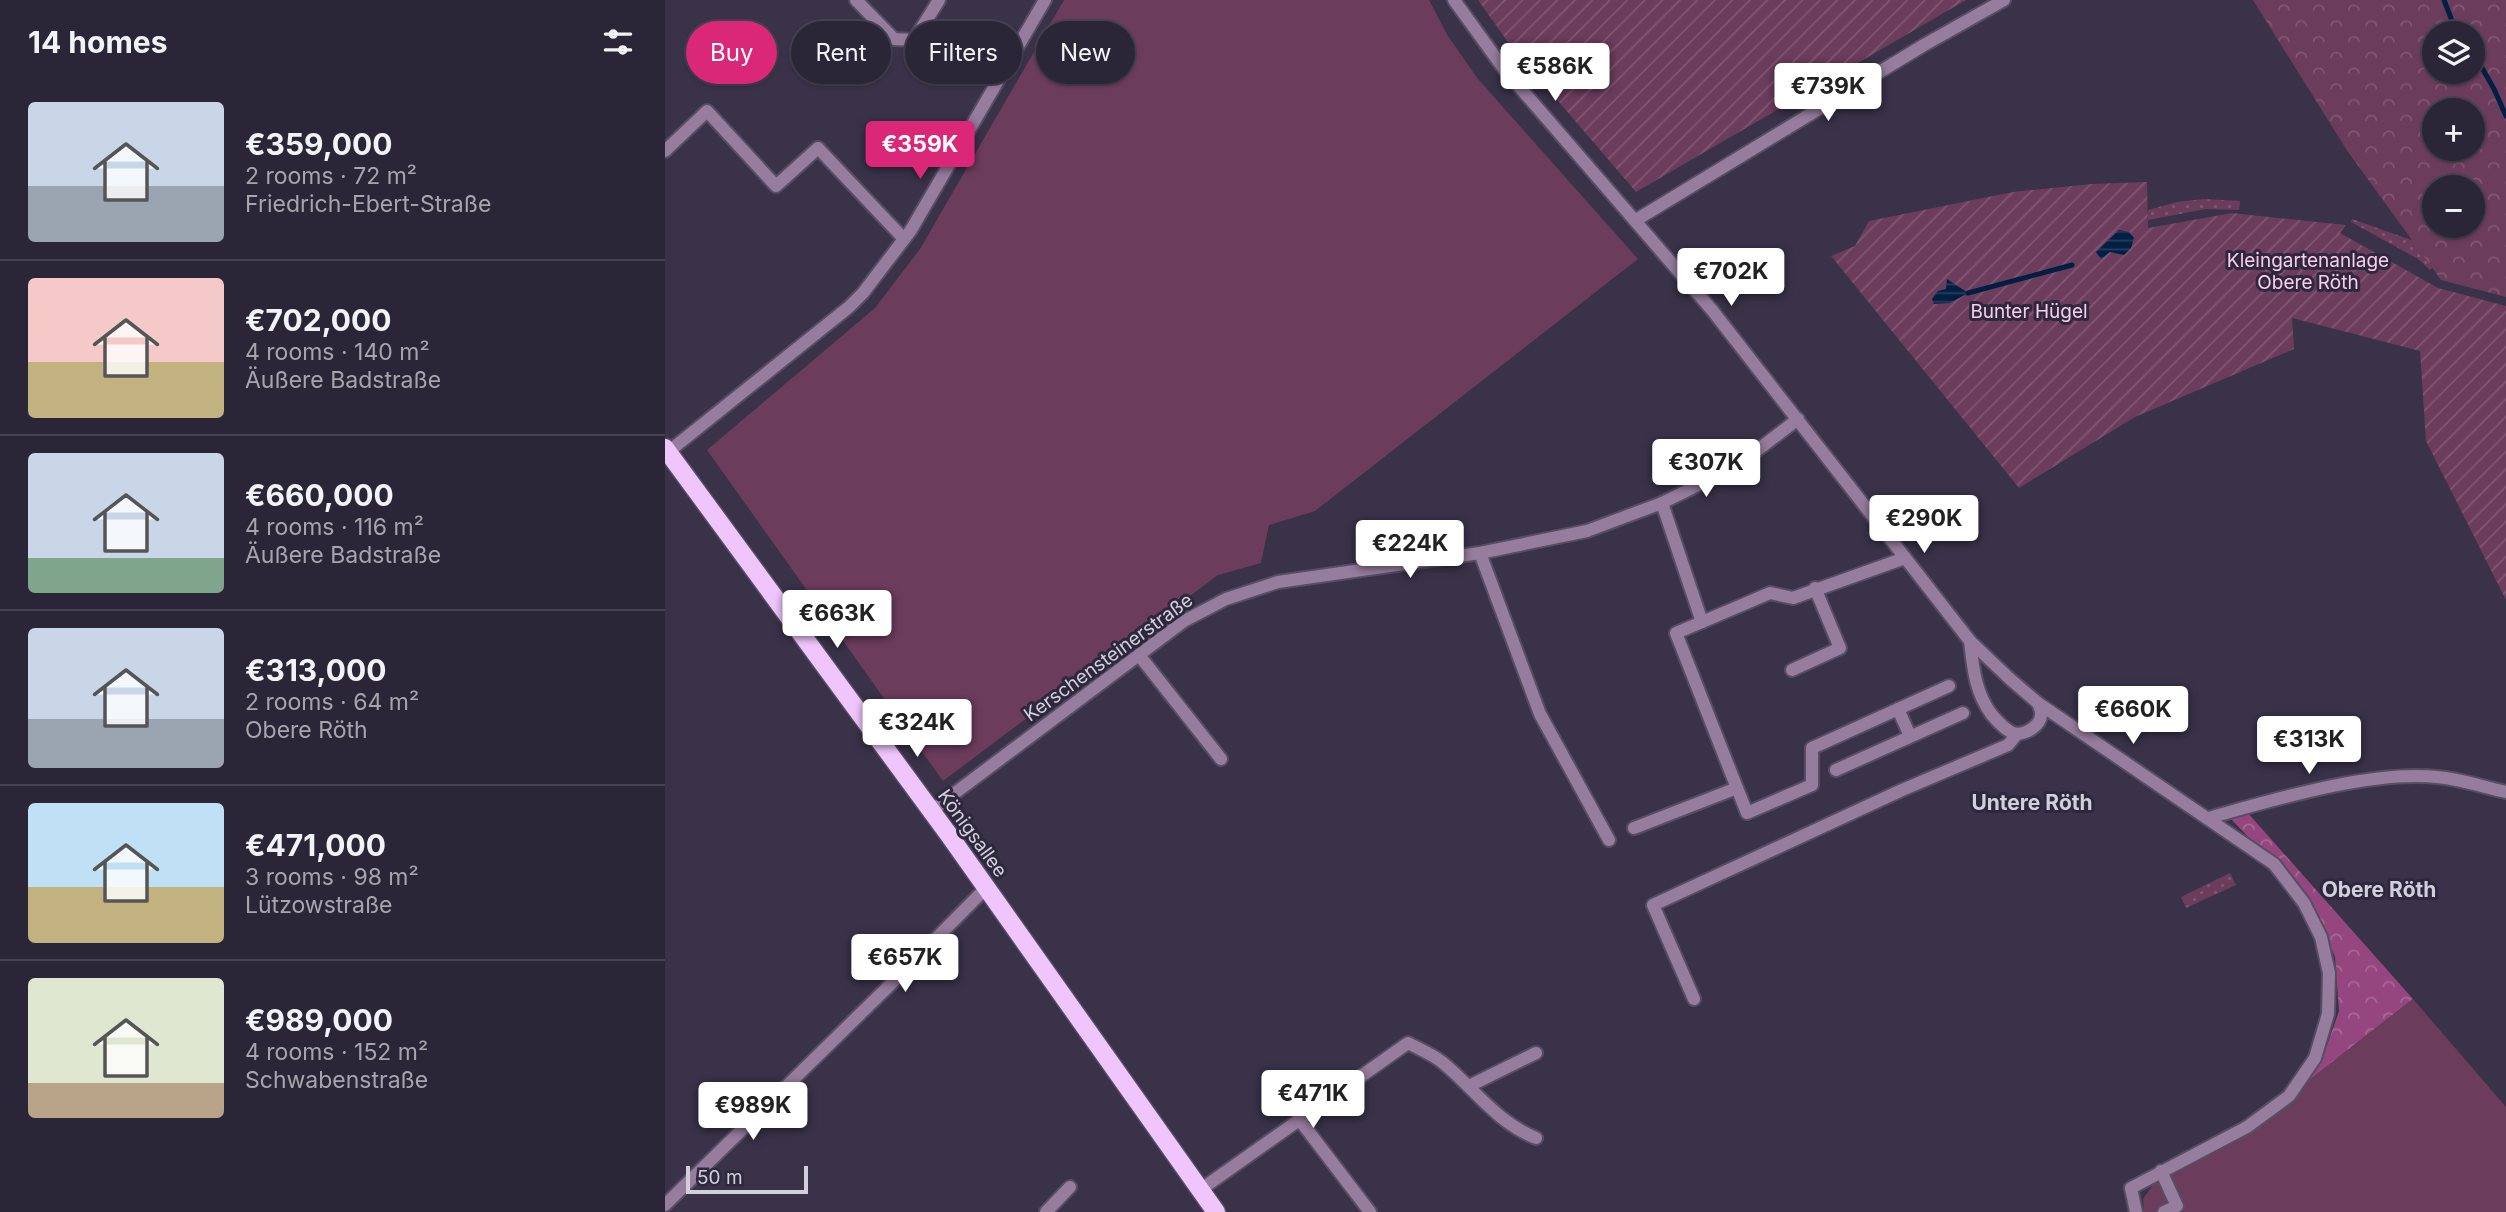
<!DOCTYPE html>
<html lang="en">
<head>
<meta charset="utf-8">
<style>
  body { margin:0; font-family:Inter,sans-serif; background:#332e3f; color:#f1f3f6; height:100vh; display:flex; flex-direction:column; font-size:26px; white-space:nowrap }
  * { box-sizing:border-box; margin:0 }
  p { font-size:23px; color:#a6a5ad }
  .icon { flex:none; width:38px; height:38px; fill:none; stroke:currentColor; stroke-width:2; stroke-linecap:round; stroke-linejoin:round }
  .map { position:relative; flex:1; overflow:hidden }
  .sheet { display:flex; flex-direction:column; background:#2b2637; width:665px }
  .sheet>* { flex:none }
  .hud { position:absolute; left:21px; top:21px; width:665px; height:63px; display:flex; gap:14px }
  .tools { position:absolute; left:1757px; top:21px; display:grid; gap:14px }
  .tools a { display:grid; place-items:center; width:63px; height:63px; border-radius:50%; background:#2b2637; box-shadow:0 2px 5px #0004,0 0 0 2px #474352; font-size:35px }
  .scale { position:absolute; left:21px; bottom:18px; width:122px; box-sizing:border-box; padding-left:7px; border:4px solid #d2cfdd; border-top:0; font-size:19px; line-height:24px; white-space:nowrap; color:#d2cfdd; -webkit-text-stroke:5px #2e283e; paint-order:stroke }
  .price { position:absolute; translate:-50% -60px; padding:0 16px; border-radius:7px; background:#fff; color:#222; font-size:23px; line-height:46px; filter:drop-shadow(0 2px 4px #0008) }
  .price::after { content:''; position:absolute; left:50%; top:42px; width:21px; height:16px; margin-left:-10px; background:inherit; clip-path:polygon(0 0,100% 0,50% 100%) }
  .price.active { background:#db2777; color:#fff }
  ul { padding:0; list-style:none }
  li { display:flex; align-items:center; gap:21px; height:175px; padding:0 28px }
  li+li { border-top:2px solid #474352 }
  li span { display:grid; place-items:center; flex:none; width:196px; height:140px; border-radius:7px; color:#555 }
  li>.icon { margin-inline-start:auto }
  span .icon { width:84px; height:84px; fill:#fffc; stroke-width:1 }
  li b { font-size:30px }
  h2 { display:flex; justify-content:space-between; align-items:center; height:84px; padding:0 28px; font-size:30px }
  .chip { padding:0 24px; border-radius:32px; background:#2b2637; box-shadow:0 2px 5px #0004,0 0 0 2px #474352; font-size:24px; line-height:63px }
  .chip.active { background:#db2777; color:#fff }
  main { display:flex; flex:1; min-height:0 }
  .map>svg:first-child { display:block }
  .grass { fill:url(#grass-dots) }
  .forest { fill:url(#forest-crowns) }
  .park { fill:url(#park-crowns); fill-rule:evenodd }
  .garden { fill:url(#garden-furrows) }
  .pitch { fill:#6c3c5c }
  .water { fill:url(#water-rules) }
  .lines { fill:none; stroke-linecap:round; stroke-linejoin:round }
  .stream { stroke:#001f42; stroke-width:5 }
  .minor-casing { stroke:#554e64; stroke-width:16 }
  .major-casing { stroke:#554e64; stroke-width:21 }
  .minor { stroke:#967c9d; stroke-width:12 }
  .major { stroke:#f0c5fc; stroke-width:18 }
  .labels { text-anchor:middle; stroke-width:6; stroke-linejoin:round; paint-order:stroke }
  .park-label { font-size:19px; fill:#facce9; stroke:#2e283e }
  .street-label { font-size:19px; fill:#d2cfdd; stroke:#2e283e }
  .neighbourhood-label { font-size:21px; font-weight:bold; fill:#d2cfdd; stroke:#2e283e }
</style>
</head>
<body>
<main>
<section class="sheet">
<h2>14 homes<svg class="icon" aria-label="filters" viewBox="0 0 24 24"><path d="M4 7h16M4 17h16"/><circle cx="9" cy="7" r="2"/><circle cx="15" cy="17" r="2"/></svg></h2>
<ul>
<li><span style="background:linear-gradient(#c9d6e8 60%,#9aa5b1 0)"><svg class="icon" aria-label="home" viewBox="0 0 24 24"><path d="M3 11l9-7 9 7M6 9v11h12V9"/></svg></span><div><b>€359,000</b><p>2 rooms · 72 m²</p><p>Friedrich-Ebert-Straße</p></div></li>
<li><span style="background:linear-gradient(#f6c9c9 60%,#c2b280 0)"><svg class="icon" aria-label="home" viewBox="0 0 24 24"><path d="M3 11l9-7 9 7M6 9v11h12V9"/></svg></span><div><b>€702,000</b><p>4 rooms · 140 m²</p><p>Äußere Badstraße</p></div></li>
<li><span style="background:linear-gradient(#c9d6e8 75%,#7fa58c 0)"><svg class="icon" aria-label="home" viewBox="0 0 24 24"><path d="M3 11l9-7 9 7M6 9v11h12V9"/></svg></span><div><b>€660,000</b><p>4 rooms · 116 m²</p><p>Äußere Badstraße</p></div></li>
<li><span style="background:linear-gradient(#c9d6e8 65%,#9aa5b1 0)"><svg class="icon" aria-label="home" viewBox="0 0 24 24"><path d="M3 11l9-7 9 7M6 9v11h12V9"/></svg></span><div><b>€313,000</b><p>2 rooms · 64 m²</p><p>Obere Röth</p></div></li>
<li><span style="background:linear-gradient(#bfe0f5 60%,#c2b280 0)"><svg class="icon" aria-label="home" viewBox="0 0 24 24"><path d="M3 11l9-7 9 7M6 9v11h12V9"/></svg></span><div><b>€471,000</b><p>3 rooms · 98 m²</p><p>Lützowstraße</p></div></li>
<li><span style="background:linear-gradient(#dfe7d0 75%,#b9a48a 0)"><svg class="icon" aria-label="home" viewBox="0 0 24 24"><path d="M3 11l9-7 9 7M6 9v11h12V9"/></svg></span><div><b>€989,000</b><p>4 rooms · 152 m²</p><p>Schwabenstraße</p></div></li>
</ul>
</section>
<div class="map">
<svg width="1841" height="1212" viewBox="0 0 1841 1212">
  <defs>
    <pattern id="grass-dots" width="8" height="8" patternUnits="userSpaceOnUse" patternTransform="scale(1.75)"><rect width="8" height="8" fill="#6c3c5c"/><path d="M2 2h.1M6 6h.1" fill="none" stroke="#805773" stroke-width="1.8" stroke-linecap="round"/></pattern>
    <pattern id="forest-crowns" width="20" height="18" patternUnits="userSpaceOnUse" patternTransform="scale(1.75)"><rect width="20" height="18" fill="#96467e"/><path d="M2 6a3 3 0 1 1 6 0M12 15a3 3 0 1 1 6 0" fill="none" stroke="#a86896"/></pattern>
    <pattern id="park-crowns" width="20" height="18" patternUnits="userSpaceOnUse" patternTransform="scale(1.75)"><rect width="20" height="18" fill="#6c3c5c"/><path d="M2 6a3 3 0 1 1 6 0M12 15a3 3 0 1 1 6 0" fill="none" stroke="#805773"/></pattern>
    <pattern id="garden-furrows" width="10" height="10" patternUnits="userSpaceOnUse" patternTransform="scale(1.75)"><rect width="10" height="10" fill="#6c3c5c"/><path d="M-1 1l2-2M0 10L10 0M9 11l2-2" fill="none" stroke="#805773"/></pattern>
    <pattern id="water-rules" width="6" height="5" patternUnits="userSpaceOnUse" patternTransform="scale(1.75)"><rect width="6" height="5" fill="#001f42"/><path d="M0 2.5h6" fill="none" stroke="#243e5d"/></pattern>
  </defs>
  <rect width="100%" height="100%" fill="#393249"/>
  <g class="grass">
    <polygon points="1539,199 1575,201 1574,210 1541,209 1483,220 1483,210 1512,202"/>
    <polygon points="1687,219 1749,241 1769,266 1765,270 1753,259 1686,222"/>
    <polygon points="1565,873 1571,885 1521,908 1516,897"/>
  </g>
  <polygon class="forest" points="1582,812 1748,999 1624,1096 1660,1051 1674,1011 1670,957 1646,902 1566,819"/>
  <path class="park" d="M 1588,0 L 1841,0 L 1841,297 L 1776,280 L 1683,152 ZM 1769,33 L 1808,33 L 1808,72 L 1769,72 ZM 1769,110 L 1808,110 L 1808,149 L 1769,149 ZM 1769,187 L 1808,187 L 1808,226 L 1769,226 Z"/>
  <g class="garden">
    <polygon points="813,0 1301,0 971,192 845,45"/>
    <polygon points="1482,182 1483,228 1567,213 1681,225 1675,233 1773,288 1841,306 1841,600 1761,441 1755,351 1627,318 1629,349 1470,417 1354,488 1166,256 1190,246 1204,221 1348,192 1427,184"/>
  </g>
  <g class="pitch">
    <polygon points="399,0 764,0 783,36 813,79 973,259 650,511 604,525 596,563 553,575 278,781 42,450 210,308 255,249"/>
    <polygon points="1748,999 1841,1107 1841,1212 1479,1212 1478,1199 1495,1175 1624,1096"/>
  </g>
  <g class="water">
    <polygon points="1454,230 1464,232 1469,238 1466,248 1459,255 1445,252 1436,259 1431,252"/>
    <polygon points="1282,279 1303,293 1285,303 1269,304 1267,299 1273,291 1281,289"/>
  </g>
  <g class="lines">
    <g class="stream">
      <polyline points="1779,0 1789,26 1797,33"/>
      <polyline points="1808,52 1829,89 1841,116"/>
      <polyline points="1303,293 1407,265"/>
    </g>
    <g class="minor-casing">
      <g id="minor">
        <polyline points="191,0 229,39 249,40 274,0"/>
        <polyline points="789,0 839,69 1047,310 1305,641 1345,679 1373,703 1609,864 1639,903 1656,937 1664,973 1663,1014 1650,1058 1624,1096 1582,1127 1466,1188 1471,1212"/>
        <polyline points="0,151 42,111 111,186 153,148 239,239"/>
        <polyline points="971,220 1259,45 1339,0"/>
        <polyline points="3,452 184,307 198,293 246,230 380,0"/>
        <polyline points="815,553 875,714 944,840"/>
        <polyline points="1037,622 1105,593 1128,598 1240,558"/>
        <path d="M 1305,641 C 1308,667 1310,693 1327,715 C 1333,722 1340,730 1348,733 C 1359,736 1377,726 1376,713 C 1376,710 1374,706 1373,703"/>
        <polyline points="474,655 556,759"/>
        <polyline points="1127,670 1175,648 1150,588"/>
        <polyline points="1233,709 1245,736"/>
        <polyline points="1171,770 1298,713"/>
        <polyline points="1072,788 1082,813 1147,785 1147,748 1284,686"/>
        <polyline points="266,811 519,621 561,599 613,582 815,553 922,531 997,503 1073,465 1133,419"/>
        <path d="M 1543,818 C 1608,800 1706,770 1772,777 C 1796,779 1818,787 1841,792"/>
        <polyline points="969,828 1072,788 1011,633 1037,622 997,503"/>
        <polyline points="1029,999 988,905 1237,790 1343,745 1352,734"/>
        <polyline points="804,1086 871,1053"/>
        <polyline points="634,1119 705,1212"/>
        <polyline points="1496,1171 1512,1206 1499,1212"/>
        <path d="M 535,1190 L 743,1043 C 754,1049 767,1054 777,1062 C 809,1088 831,1122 871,1138"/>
        <polyline points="0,1205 232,978 322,887"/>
        <polyline points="381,1212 405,1187"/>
      </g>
    </g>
    <g class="major-casing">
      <polyline id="major" points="0,448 284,835 551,1212"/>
    </g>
    <use href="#minor" class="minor"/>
    <use href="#major" class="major"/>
  </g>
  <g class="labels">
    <g class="park-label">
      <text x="1643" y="267">Kleingartenanlage<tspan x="1643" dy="22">Obere Röth</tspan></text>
      <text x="1364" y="318">Bunter Hügel</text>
    </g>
    <g class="street-label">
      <text transform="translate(443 657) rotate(-36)" y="7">Kerschensteinerstraße</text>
      <text transform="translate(308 833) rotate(54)" y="7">Königsallee</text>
    </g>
    <g class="neighbourhood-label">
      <text x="1367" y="810">Untere Röth</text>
      <text x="1714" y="897">Obere Röth</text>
    </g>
  </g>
</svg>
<div class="tools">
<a><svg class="icon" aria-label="layers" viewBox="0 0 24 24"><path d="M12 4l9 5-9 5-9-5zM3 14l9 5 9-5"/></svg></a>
<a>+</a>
<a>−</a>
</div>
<div class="scale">50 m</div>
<b class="price" style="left:890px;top:103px">€586K</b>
<b class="price" style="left:1163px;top:123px">€739K</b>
<b class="price active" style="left:255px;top:181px">€359K</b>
<b class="price" style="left:1066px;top:308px">€702K</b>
<b class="price" style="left:1041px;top:499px">€307K</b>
<b class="price" style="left:1259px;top:555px">€290K</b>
<b class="price" style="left:745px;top:580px">€224K</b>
<b class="price" style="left:172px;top:650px">€663K</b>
<b class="price" style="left:1468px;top:746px">€660K</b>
<b class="price" style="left:252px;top:759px">€324K</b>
<b class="price" style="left:1644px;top:776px">€313K</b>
<b class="price" style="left:240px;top:994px">€657K</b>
<b class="price" style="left:648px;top:1130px">€471K</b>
<b class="price" style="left:88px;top:1142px">€989K</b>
<div class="hud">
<a class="chip active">Buy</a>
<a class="chip">Rent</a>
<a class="chip">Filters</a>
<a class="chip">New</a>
</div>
</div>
</main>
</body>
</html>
